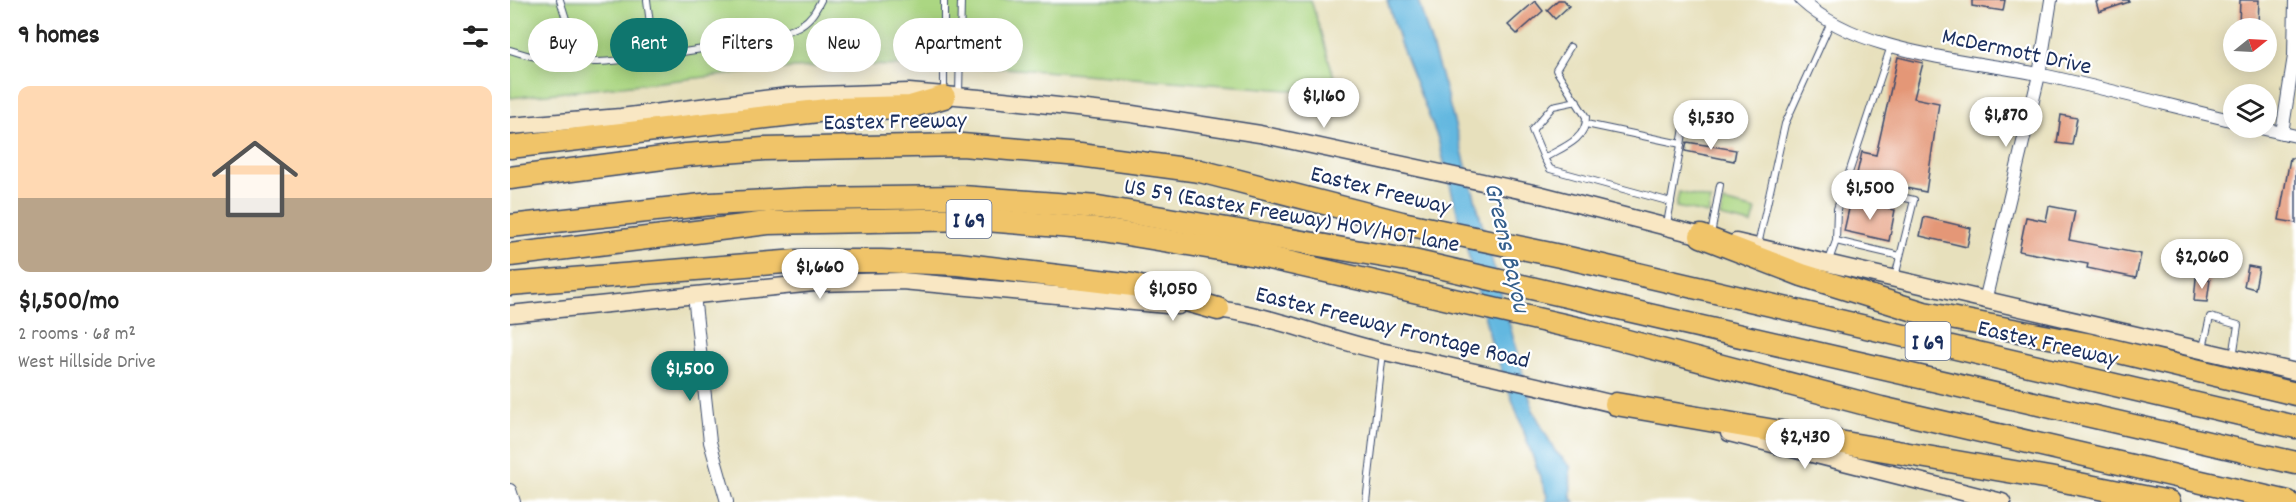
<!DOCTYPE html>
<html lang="en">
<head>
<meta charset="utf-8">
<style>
  body { margin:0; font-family:Dekko,sans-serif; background:#f6f6f6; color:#222; height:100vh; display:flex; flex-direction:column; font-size:22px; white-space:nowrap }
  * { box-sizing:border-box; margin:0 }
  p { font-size:20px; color:#767676 }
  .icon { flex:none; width:33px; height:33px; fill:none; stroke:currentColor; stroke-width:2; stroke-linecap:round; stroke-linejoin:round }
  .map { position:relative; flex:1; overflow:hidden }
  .sheet { display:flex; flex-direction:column; background:#fff; width:510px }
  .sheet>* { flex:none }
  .hud { position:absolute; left:18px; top:18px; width:570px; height:54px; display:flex; gap:12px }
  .needle { width:39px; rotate:72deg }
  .tools { position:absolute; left:1713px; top:18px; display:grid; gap:12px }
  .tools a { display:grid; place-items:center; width:54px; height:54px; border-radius:50%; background:#fff; box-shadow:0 3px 15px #0003; font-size:30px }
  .price { position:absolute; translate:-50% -51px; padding:0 14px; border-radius:21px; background:#fff; color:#222; font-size:20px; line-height:39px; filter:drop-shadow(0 2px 3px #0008) }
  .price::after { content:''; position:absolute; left:50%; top:36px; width:18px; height:14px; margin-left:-9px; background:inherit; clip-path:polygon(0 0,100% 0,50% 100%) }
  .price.active { background:#0f766e; color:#fff }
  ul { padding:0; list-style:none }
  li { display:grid; align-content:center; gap:12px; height:318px; padding:0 18px }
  li span { display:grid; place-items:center; height:186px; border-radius:12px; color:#555 }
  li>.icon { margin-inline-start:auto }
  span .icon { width:108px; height:108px; fill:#fffc; stroke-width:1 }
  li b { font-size:26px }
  h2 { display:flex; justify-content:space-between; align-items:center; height:72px; padding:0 18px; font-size:26px }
  .pill { padding:0 21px; border-radius:27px; background:#fff; box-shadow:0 3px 15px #0003; font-size:21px; line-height:54px }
  .pill.active { background:#0f766e; color:#fff }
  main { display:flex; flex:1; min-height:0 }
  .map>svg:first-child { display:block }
  .green { fill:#abd682; stroke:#638270; stroke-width:1.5 }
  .water { fill:#64b8e0; stroke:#40749f; stroke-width:1.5 }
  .building { fill:#e49777 }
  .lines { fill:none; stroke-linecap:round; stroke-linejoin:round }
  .service-casing { stroke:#3a4a6c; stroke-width:8 }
  .minor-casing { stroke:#3a4a6c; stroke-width:14 }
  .secondary-casing { stroke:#3a4a6c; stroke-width:19 }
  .motorway-casing { stroke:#3a4a6c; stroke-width:25 }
  .service { stroke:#fff; stroke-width:6 }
  .minor { stroke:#fff; stroke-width:12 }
  .secondary { stroke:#f9e7c3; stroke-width:16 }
  .motorway { stroke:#f0c469; stroke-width:22 }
  .labels { text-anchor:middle; stroke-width:4.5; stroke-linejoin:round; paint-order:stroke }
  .shield { fill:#fff; stroke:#5f6d8e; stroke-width:1.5 }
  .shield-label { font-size:22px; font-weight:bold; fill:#1b2f5e }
  .street-label { font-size:24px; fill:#1b2f5e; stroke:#fff }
  .water-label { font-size:26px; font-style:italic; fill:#355f8c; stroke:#fff }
</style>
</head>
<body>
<main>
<section class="sheet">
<h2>9 homes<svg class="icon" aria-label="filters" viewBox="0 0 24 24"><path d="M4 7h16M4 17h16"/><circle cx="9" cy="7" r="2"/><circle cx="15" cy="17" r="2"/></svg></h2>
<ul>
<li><span style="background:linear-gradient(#ffd9b3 60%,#b9a48a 0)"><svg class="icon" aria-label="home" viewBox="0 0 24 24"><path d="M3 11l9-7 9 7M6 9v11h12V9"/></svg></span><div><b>$1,500/mo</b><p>2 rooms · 68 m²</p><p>West Hillside Drive</p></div></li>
</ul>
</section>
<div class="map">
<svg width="1786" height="502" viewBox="0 0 1786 502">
  <rect width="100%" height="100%" fill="#fff"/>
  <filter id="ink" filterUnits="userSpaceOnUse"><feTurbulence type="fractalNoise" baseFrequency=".0167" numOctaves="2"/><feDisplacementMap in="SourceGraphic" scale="12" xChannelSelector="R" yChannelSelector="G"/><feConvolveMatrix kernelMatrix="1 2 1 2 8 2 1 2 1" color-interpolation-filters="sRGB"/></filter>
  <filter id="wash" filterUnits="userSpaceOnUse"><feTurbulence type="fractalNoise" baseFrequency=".008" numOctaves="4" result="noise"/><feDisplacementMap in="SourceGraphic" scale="24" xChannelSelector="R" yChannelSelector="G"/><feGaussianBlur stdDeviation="1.35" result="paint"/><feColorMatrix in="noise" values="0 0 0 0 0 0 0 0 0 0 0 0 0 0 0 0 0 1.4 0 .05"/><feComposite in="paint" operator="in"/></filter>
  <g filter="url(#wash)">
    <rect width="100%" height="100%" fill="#e7e0bc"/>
    <g class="green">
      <polygon points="0,0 801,0 829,94 494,68 350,65 281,68 0,98"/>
      <polygon points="1169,192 1201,200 1198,214 1166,207"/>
      <polygon points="1213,202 1246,210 1242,224 1210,217"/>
    </g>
    <polygon class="water" points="877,0 908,0 934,85 1023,410 1045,451 1060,466 1061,497 1065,502 1036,502 1037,496 981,341 928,139 890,43"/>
    <g id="blocks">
      <g class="building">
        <polygon points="1048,0 1054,0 1059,6 1045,19 1037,10"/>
        <polygon points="1462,0 1495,0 1493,11 1462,6"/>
        <polygon points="1592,0 1618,0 1619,2 1589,12 1586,2"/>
        <polygon points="1730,0 1749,0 1748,25 1729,24"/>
        <polygon points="1025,1 1033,11 1007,34 998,25"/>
        <polygon points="1388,57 1413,63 1404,98 1429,103 1416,192 1346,178 1352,152 1366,155"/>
        <polygon points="1551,115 1567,118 1562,145 1547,143"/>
        <polygon points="1177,142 1226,150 1224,161 1175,151"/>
        <polygon points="1780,158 1786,158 1786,223 1769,220"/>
        <polygon points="1341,200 1385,210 1379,241 1334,231"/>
        <polygon points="1539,206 1565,211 1559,240 1631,254 1626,278 1577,268 1578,264 1509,251 1516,217 1536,221"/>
        <polygon points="1414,217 1461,228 1457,247 1410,236"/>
        <polygon points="1738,266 1749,268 1745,289 1734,286"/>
        <polygon points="1686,278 1700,280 1697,302 1684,301"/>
      </g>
    </g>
  </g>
  <g filter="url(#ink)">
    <use href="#blocks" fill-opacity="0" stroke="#3a4a6c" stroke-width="1.5"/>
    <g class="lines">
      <g class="service-casing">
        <g id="service">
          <polyline points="50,0 61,35 62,60"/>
          <polyline points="137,0 144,55"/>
          <polyline points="434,0 434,92"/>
          <path d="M 1060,47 L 1046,70 L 1076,117 C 1077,140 1051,148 1034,158 L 1040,169 L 1161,202"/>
          <path d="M 0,50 C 26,59 58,63 85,62 C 118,62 268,40 291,25 C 301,19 306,10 311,0"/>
          <polyline points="449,94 451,0"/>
          <polyline points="1076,124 1171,144"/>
          <polyline points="1034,158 1022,130 1043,106 1067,101"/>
          <polyline points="1335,184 1404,200 1385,277"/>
          <polyline points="1157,224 1174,128"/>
          <polyline points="1201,235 1210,185"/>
          <polyline points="1326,241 1390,256"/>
          <polyline points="1248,245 1275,124 1321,22"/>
          <polyline points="1318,263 1326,241 1327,209 1381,46"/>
          <polyline points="1693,348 1700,317 1728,325 1723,357"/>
          <polyline points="856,502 873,352"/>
        </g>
      </g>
      <g class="minor-casing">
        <g id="minor">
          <path d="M 1291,0 C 1349,54 1453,59 1528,74 C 1593,88 1658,105 1724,121"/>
          <polyline points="1750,128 1786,136"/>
          <polyline points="1772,133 1784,56 1785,0"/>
          <polyline points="184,295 200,442 217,502"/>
          <polyline points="1475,301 1529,75 1541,0"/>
          <polyline points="0,490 4,502"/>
        </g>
      </g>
      <g class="secondary-casing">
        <g id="secondary">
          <polyline points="0,126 111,117 278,96 399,92 493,100 622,114 750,134 1028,194 1200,238"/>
          <polyline points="1226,242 1786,372"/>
          <path d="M 697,308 C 758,313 816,339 875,352 C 955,370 1036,387 1116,407"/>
          <polyline points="0,314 304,283 392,281 668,306"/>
          <polyline points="1219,433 1492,502"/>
        </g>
      </g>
      <g class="motorway-casing">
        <g id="motorway">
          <polyline points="0,147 325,109 400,107 434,97"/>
          <polyline points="0,178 176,155 254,149 452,145 570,155 690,171 892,223 1050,256 1786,427"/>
          <polyline points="0,226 201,204 297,199 452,197 588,207 903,261 1786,463"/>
          <polyline points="1191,236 1292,275 1414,313 1576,344 1786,394"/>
          <polyline points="0,255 258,223 464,219 586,229 746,255 1075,330 1371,408 1778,502"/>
          <polyline points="0,284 287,261 371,261 448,264 623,285 708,309"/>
          <polyline points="1106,404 1539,478 1659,502"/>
        </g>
      </g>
      <use href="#service" class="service"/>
      <use href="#minor" class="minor"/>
      <use href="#secondary" class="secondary"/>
      <use href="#motorway" class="motorway"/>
    </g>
  </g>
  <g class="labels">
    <g class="shield">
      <rect x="436.5" y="200" width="45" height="38" rx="4.5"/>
      <rect x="1395.5" y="322" width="45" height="38" rx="4.5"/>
    </g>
    <g class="shield-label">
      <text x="459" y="227">I 69</text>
      <text x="1418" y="349">I 69</text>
    </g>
    <g class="street-label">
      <text transform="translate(1507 50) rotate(12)" y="8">McDermott Drive</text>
      <text transform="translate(385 120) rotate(-1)" y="8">Eastex Freeway</text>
      <text transform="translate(871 189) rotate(14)" y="8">Eastex Freeway</text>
      <text transform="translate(782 214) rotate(10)" y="8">US 59 (Eastex Freeway) HOV/HOT lane</text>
      <text transform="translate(883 326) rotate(14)" y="8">Eastex Freeway Frontage Road</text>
      <text transform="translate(1538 342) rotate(13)" y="8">Eastex Freeway</text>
    </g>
    <g class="water-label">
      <text transform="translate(999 247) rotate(77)" y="9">Greens Bayou</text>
    </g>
  </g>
</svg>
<div class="tools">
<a><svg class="needle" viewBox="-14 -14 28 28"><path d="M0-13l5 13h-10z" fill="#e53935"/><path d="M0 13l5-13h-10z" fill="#767676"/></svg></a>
<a><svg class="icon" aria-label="layers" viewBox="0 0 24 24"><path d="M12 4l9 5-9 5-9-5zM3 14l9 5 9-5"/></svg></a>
</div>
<b class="price" style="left:814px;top:129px">$1,160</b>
<b class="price" style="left:1496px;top:148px">$1,870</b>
<b class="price" style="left:1201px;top:151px">$1,530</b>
<b class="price" style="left:1360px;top:221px">$1,500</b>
<b class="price" style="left:1692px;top:290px">$2,060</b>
<b class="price" style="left:310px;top:300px">$1,660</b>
<b class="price" style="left:663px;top:322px">$1,050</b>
<b class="price active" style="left:180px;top:402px">$1,500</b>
<b class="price" style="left:1295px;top:470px">$2,430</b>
<div class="hud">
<a class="pill">Buy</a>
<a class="pill active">Rent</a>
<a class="pill">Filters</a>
<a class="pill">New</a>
<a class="pill">Apartment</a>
</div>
</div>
</main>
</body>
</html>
